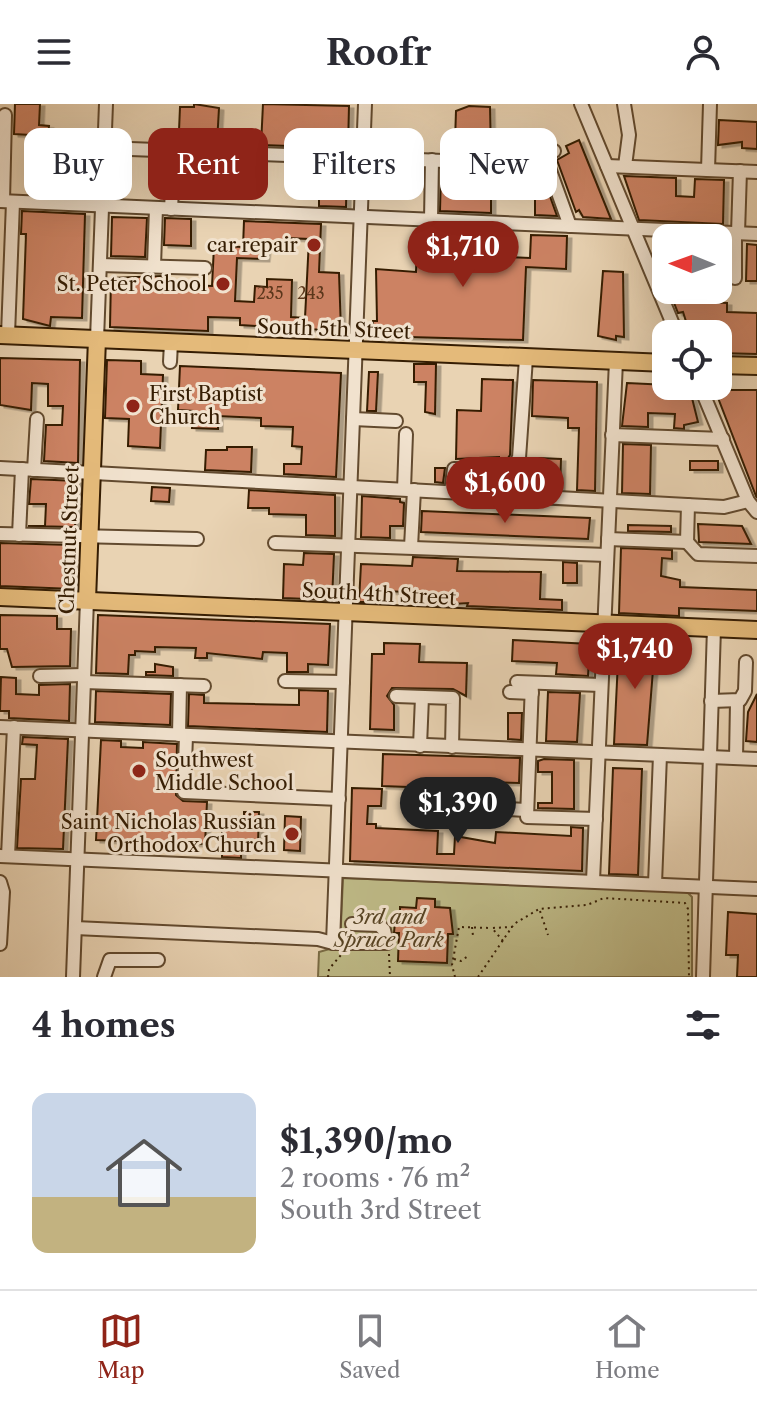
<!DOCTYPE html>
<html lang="en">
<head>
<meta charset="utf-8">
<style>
  body { margin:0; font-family:"Libre Caslon Text",serif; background:#f2f2f3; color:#2b2b33; height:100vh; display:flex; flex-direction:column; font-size:30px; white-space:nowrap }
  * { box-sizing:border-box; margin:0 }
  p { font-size:26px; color:#7c7c81 }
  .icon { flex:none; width:44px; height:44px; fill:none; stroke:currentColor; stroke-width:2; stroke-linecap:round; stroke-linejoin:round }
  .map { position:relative; height:873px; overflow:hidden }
  .panel { display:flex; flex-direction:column; background:#fff; flex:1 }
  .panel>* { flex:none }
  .banner { position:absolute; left:24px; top:24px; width:710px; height:72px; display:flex; gap:16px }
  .needle { width:52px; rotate:271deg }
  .buttons { position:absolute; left:652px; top:120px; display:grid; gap:16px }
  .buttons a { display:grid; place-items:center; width:80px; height:80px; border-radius:16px; background:#fff; box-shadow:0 8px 32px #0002; font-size:40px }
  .price { position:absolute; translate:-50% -68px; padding:0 18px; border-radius:28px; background:#8f2418; color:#fff; font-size:26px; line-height:52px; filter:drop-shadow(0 2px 4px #0008) }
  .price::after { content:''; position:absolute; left:50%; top:48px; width:24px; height:18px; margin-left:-12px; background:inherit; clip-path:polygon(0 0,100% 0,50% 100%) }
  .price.active { background:#222; color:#fff }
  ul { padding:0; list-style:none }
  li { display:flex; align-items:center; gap:24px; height:200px; padding:0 32px }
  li+li { border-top:2px solid #e1e1e2 }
  li span { display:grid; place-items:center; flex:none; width:224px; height:160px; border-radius:16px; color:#555 }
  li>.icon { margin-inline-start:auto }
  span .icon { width:96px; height:96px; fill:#fffc; stroke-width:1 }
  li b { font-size:34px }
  h2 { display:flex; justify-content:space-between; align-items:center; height:96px; padding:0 32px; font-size:34px }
  .pill { padding:0 28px; border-radius:16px; background:#fff; box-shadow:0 8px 32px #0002; font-size:28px; line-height:72px }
  .pill.active { background:#8f2418; color:#fff }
  header { display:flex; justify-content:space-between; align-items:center; height:104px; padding:0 32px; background:#fff; font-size:36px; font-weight:700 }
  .tabs { display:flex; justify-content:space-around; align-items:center; height:112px; border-top:2px solid #e1e1e2; background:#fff; font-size:22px; color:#7c7c81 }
  .tabs a { display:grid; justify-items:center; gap:4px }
  .tabs .active { color:#8f2418 }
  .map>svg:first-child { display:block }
  .green { fill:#beba87; stroke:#7a6c45; stroke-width:2 }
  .building { fill:#cc8263; stroke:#351d03; stroke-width:2; fill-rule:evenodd; filter:url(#shadow) }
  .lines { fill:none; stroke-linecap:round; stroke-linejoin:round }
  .minor-casing { stroke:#624a2f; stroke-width:16 }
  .major-casing { stroke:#351d03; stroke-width:20 }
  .path { stroke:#351d03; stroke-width:2; stroke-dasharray:2 4; stroke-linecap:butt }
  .minor { stroke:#f1e2ce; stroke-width:12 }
  .major { stroke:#e4ba7a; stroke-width:16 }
  .poi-dot { fill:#8f2418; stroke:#f1e2ce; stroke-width:3 }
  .labels { text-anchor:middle; stroke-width:6; stroke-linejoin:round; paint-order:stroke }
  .number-label { font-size:16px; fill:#5b361b }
  .poi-label { font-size:20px; fill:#351d03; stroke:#f1e2ce; text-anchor:end }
  .street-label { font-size:20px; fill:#351d03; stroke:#f1e2ce }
  .park-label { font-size:20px; font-style:italic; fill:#574424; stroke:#f1e2ce }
</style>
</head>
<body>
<header><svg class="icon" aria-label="menu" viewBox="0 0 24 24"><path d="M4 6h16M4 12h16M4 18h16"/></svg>Roofr<svg class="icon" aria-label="person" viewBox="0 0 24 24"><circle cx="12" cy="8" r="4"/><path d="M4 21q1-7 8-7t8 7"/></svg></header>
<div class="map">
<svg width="757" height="873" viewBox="0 0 757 873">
  <defs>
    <filter id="shadow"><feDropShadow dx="4.5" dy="2.5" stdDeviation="0" flood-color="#0004"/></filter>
  </defs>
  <rect width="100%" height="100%" fill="#e9d3b3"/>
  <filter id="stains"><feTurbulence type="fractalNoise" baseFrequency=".0025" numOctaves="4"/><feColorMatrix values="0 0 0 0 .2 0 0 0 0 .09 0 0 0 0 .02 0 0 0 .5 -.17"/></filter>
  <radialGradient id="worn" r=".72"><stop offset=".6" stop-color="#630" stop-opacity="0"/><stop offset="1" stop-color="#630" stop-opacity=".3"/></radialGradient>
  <polygon class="green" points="343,774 687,788 692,793 692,873 318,873 319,848 340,842"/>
  <g class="building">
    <polygon points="15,0 40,0 39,21 49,22 48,32 14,30"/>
    <polygon points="194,0 219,4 217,39 191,38 191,27 179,27 180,3 194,3"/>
    <polygon points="263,0 349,2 348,44 261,41"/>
    <polygon points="469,2 490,3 491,50 465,49 465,37 455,37 456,7"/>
    <polygon points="719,16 757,18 757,45 742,44 742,38 718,41"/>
    <polygon points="579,36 611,115 583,113 579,106 576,108 557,56 569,49 566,42"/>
    <polygon points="319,61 347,62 346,103 319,102"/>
    <polygon points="441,66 457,67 457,76 466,76 465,82 491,82 491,109 440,107"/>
    <polygon points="535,70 542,70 557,112 535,111"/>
    <polygon points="624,72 676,74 676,92 694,93 695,75 724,76 723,120 639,116"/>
    <polygon points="22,107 85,110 82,214 51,213 50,222 23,215 26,130 21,130"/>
    <polygon points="112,113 147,114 145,153 111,152"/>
    <polygon points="165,114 191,115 191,142 164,141"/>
    <path d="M 244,117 L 321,120 L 319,168 L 339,169 L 341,227 L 240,221 L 240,214 L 208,213 L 208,227 L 110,223 L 111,174 L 162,172 L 161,180 L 212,182 L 214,142 L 243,143 ZM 286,134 L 309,135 L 305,214 L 291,213 L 292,176 L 267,175 L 267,183 L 255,182 L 254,198 L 235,197 L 237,154 L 265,155 L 266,144 L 286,145 Z"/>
    <polygon points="436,125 447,125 447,131 509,135 508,153 530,154 531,131 567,132 566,165 526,163 523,236 372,232 373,217 377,217 376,165 416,168 417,142 435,143"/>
    <polygon points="662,135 666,135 664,170 654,137"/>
    <polygon points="747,140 757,141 757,177 746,177"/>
    <polygon points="603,167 623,168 624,233 616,232 616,236 598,232"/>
    <polygon points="669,186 704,186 708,198 727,199 727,208 757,209 757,250 718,249 718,230 690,230 683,208 678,209"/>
    <polygon points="0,254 80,256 78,359 44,357 46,321 62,321 63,302 48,302 48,280 32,279 31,306 0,301"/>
    <polygon points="107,256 141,257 141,270 163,271 160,344 128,342 129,315 105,314"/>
    <polygon points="414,260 436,260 435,310 425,308 426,278 414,278"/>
    <polygon points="180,262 341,269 336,373 284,370 284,360 301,360 302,343 292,342 293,323 261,322 261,314 218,312 218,325 192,324 193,307 178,306"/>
    <polygon points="369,268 378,268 376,307 367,307"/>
    <polygon points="482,275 513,276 510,351 506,357 499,357 499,353 456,355 457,306 481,307"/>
    <polygon points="533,276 597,278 595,387 577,386 579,324 568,324 568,314 532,312"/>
    <polygon points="627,279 689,282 698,318 684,321 684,325 674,324 675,310 648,309 648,323 622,322"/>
    <polygon points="715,286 757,286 757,394 756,392"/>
    <polygon points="623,340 651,341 650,390 622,389"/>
    <polygon points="227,343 252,343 251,368 205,366 206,346 227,346"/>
    <polygon points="539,354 561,355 560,385 538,384"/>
    <rect x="690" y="357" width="28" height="9"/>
    <polygon points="435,364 445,364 443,379 435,378"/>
    <polygon points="31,375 77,377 75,423 28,422 45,422 46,400 29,400"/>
    <polygon points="152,383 170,384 169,398 151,397"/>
    <polygon points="249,386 335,391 335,432 306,431 306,411 269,410 269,404 248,404"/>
    <polygon points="362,392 400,395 400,398 404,399 403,422 390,422 390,434 361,433"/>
    <polygon points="422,407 590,414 588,435 421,428"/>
    <polygon points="698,420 742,422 751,440 699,438"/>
    <polygon points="628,421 671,422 671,428 628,427"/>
    <polygon points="0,439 72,441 73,485 0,482"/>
    <polygon points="621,444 672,446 672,455 662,454 661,472 680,476 680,483 757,486 757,507 679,504 679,512 619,509"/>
    <polygon points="304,449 334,450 332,496 283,494 284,460 303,461"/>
    <polygon points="413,453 458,455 457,467 541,468 540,495 562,496 562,506 467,502 468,499 436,501 436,492 411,492 412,488 379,487 379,498 359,498 361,460 412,462"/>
    <polygon points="563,458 577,459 577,479 563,479"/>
    <polygon points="0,511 57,512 57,525 71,525 70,562 12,563 7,545 0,545"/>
    <polygon points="98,511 330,520 328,561 308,560 308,568 287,568 287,549 263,548 262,555 207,549 207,554 195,554 196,544 155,543 155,548 135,547 135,551 129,551 128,570 96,569"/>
    <polygon points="513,536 590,540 588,572 556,570 557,559 512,557"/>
    <polygon points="619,536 661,538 656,566 653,566 647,641 614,640"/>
    <polygon points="384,539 420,540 419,558 467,559 466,592 453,585 392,584 387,592 394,601 394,626 370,625 372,550 384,550"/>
    <polygon points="155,560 173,563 173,572 146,571 146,568 155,568"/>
    <polygon points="1,573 16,574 16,590 39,591 39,581 70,580 69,617 9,614 9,607 0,607"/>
    <polygon points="299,586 328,587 327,628 188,622 189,590 204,591 204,599 299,601"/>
    <polygon points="96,587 171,590 170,621 95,618"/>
    <polygon points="548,588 580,589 577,638 546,637"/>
    <polygon points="757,590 757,638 746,637 748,608"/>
    <polygon points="508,609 522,609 521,636 508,635"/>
    <polygon points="23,633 68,635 63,745 17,744 21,675 35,675 37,641 22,640"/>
    <polygon points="101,636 121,637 121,643 143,644 143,638 177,640 176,691 183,697 207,698 205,740 96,736"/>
    <polygon points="383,650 520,654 519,679 462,677 462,685 382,682"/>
    <polygon points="544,655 574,656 574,705 538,704 538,699 552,699 552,668 538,668 538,657"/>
    <polygon points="613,664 642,665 638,771 609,770"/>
    <polygon points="352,684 382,685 381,702 368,702 367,720 376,720 376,724 438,727 437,750 454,750 455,732 495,739 496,728 571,732 571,723 583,724 582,767 350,757"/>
    <polygon points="244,708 259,708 258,739 241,738 241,754 222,753 222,713 244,713"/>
    <polygon points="285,712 301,713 300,747 284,746"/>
    <polygon points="417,794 435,795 435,803 450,804 453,830 448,830 447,859 398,857 399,829 394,829 395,818 400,818 400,803 416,804"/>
    <polygon points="728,808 757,810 757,873 737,873 738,851 726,851"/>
  </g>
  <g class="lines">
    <g class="minor-casing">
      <g id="minor">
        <polyline points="581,0 677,230"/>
        <polyline points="624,0 629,31 625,62"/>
        <polyline points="61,36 104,39"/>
        <polyline points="104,44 548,61"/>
        <polyline points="554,47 547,50 548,61 570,122"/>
        <polyline points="607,62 757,68"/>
        <polyline points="708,66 710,0"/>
        <polyline points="0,97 757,130"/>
        <polyline points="3,97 5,11"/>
        <polyline points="171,105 174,46"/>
        <polyline points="431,116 432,56"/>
        <polyline points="738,129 740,67"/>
        <polyline points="100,161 205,164"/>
        <polyline points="154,162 156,104"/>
        <polyline points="735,174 735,129"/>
        <polyline points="8,231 13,98"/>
        <polyline points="97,235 106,0"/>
        <polyline points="170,258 171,239"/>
        <polyline points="700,282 748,397 757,408"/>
        <polyline points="353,315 396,317"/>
        <polyline points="612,331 723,335"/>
        <polyline points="0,364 724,403 748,397"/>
        <polyline points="34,366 37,315"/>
        <polyline points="404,385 406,330"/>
        <polyline points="451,388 454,365 511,367"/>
        <polyline points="504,391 505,374 519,354 526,254"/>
        <polyline points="0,430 197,435"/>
        <polyline points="19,431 22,365"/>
        <polyline points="608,435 687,438"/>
        <polyline points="687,438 698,450 757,452"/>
        <polyline points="687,438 688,401"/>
        <polyline points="275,439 607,451"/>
        <polyline points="411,443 414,386"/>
        <polyline points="40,572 84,571"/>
        <polyline points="285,577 343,578"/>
        <polyline points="84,578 204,582"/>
        <polyline points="517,578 601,581"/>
        <polyline points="532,579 527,713 596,715"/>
        <polyline points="510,588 532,589"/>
        <polyline points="396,592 453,594 452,643"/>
        <polyline points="711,597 740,596 745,587 746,558"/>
        <polyline points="0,623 757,655"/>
        <polyline points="179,631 180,581"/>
        <polyline points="186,632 184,688 339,695"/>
        <polyline points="420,642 422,593"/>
        <polyline points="736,654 737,598"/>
        <polyline points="454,702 526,706"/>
        <polyline points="0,752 757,785"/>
        <polyline points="8,752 14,623"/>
        <polyline points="593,777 616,257"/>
        <polyline points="0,778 3,788 0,840"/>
        <polyline points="655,780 660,651"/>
        <polyline points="75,824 318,835 333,839 387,839 384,826 379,821 352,820"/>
        <polyline points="333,839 365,0"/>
        <polyline points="73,873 87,496"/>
        <polyline points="104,873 110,856 158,856"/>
        <polyline points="703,873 714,524"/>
      </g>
    </g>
    <g class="major-casing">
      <g id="major">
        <polyline points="0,231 666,259"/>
        <polyline points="718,261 757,262"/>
        <polyline points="0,493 757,526"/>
        <polyline points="87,496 97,235"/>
      </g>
    </g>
    <g class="path">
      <polyline points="540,807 548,831"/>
      <polyline points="472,823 473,832"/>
      <polyline points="503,837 492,824 512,823"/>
      <polyline points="389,850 390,873"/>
      <polyline points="454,855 461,857 468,852"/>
      <polyline points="328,873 329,865 341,851"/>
      <polyline points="455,873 452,861 459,823 492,824"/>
      <polyline points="478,873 514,820 539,805 587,801 604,794 685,799 688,805 689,873"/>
    </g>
    <use href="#minor" class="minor"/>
    <use href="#major" class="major"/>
  </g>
  <g class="poi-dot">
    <circle cx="314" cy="141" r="8"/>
    <circle cx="223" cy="180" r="8"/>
    <circle cx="133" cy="302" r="8"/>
    <circle cx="139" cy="667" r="8"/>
    <circle cx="292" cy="730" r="8"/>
  </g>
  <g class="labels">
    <g class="number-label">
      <text x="270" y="195">235</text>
      <text x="311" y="195">243</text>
    </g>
    <g class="poi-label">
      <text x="298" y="148">car repair</text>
      <text x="207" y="187">St. Peter School</text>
      <text x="149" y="297" text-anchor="start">First Baptist<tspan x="149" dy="23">Church</tspan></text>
      <text x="155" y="663" text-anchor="start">Southwest<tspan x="155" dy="23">Middle School</tspan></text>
      <text x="276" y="725">Saint Nicholas Russian<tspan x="276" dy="23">Orthodox Church</tspan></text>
    </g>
    <g class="street-label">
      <text transform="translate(334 225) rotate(2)" y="7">South 5th Street</text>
      <text transform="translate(69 436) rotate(-88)" y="7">Chestnut Street</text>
      <text transform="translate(379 490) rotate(3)" y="7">South 4th Street</text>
    </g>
    <g class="park-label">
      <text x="389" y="820">3rd and<tspan x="389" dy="23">Spruce Park</tspan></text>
    </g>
  </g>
  <rect width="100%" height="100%" filter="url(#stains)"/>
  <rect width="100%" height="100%" fill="url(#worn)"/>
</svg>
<div class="buttons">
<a><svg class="needle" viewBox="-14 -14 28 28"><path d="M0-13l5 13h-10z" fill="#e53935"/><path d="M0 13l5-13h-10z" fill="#7c7c81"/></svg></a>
<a><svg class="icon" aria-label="locate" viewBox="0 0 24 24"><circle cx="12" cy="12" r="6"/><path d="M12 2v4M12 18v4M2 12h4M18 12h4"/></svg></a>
</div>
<b class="price" style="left:463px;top:185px">$1,710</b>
<b class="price" style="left:505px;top:421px">$1,600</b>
<b class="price" style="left:635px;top:587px">$1,740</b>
<b class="price active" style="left:458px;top:741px">$1,390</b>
<div class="banner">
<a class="pill">Buy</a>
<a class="pill active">Rent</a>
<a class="pill">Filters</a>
<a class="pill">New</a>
</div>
</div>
<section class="panel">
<h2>4 homes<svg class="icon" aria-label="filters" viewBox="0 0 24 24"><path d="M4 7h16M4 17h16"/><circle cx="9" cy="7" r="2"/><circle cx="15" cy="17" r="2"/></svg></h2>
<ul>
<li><span style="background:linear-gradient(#c9d6e8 65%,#c2b280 0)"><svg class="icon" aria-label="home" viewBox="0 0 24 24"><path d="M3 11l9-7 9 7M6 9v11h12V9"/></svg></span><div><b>$1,390/mo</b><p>2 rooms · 76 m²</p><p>South 3rd Street</p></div></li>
</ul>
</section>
<nav class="tabs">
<a class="active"><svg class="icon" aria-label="map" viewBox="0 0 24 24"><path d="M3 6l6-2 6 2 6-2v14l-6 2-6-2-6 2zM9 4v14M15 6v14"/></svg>Map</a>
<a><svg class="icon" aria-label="saved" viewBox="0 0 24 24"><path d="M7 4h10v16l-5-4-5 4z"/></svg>Saved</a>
<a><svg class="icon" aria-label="home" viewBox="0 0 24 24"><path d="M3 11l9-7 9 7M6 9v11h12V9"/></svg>Home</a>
</nav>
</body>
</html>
